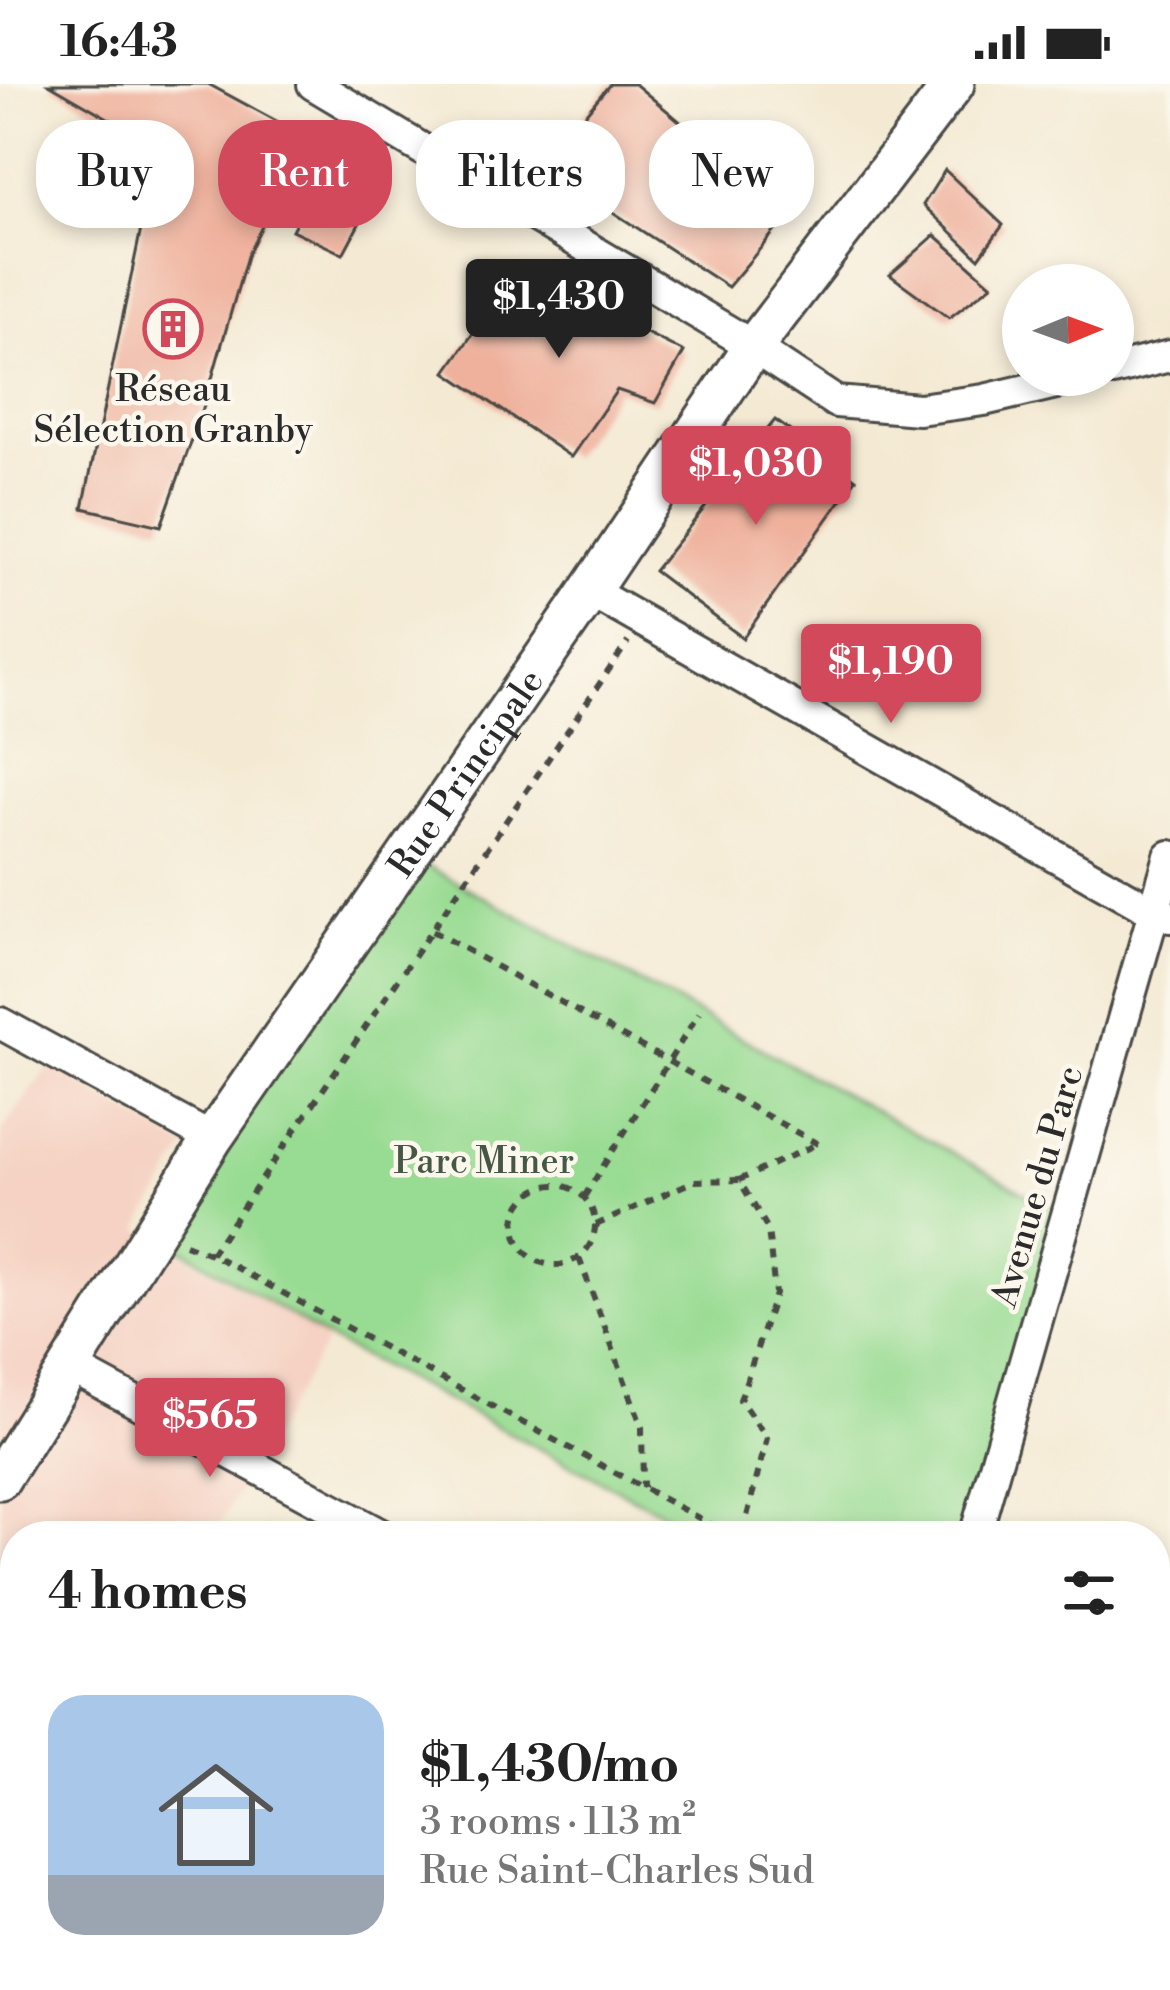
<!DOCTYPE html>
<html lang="en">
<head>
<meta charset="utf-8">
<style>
  body { margin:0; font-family:"Libre Bodoni",serif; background:#f6f6f6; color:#222; height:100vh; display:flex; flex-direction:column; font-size:45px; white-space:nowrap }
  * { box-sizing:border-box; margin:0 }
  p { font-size:39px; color:#767676 }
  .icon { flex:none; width:66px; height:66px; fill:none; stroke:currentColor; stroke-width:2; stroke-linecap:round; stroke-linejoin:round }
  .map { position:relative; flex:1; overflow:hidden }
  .panel { position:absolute; left:0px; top:1437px; width:1170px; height:471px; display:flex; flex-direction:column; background:#fff; border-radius:48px 48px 0 0; box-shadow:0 6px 18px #0003 }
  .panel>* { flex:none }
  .guide { position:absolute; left:36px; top:36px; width:1098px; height:108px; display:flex; gap:24px }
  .needle { width:78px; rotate:89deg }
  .buttons { position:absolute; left:1002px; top:180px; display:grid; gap:24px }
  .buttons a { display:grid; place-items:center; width:132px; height:132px; border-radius:50%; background:#fff; box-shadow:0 6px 18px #0003; font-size:60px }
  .price { position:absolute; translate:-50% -102px; padding:0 27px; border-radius:12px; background:#d1495b; color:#fff; font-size:39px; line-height:78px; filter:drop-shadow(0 3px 6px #0008) }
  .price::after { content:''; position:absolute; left:50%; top:72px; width:36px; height:27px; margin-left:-18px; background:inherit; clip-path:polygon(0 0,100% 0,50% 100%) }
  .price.active { background:#222; color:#fff }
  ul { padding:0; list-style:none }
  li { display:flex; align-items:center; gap:36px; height:300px; padding:0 48px }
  li span { display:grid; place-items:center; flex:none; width:336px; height:240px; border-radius:36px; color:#555 }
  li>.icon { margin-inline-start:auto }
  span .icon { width:144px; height:144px; fill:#fffc; stroke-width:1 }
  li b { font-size:51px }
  h2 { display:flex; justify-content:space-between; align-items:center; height:144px; padding:0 48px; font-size:51px }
  .tag { padding:0 42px; border-radius:48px; background:#fff; box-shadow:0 6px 18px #0003; font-size:42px; line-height:108px }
  .tag.active { background:#d1495b; color:#fff }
  .status { display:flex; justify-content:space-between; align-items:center; height:84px; padding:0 60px; background:#fff; direction:ltr }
  .status svg { height:33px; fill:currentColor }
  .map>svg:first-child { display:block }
  .built { fill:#f5d2c3 }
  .green { fill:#98db92; stroke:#62835e; stroke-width:3 }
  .building { fill:#efb19c }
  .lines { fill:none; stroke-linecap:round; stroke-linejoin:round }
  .minor-casing { stroke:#494844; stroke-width:36 }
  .major-casing { stroke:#494844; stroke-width:45 }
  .path { stroke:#494844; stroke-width:6; stroke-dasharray:9 9; stroke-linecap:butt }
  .minor { stroke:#fff; stroke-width:30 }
  .major { stroke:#fff; stroke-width:39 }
  .labels { text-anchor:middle; stroke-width:9; stroke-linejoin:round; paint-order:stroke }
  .poi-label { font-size:36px; fill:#2b2b2b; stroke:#fbf7ec }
  .street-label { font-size:36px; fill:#2b2b2b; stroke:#fbf7ec }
  .park-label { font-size:36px; fill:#465745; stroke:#fbf7ec }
</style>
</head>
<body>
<div class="status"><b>16:43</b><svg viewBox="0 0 49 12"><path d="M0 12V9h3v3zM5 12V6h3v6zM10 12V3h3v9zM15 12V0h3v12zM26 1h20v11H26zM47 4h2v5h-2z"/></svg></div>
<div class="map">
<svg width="1170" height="1906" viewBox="0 0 1170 1906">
  <rect width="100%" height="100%" fill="#fbf7ec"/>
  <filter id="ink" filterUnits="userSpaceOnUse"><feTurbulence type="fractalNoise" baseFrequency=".00833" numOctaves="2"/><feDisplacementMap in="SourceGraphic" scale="24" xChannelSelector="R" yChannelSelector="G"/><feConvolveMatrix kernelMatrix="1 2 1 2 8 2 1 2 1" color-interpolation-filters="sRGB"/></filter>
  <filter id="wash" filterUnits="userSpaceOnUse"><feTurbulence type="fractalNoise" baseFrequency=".004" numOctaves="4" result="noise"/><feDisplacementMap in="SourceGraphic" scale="48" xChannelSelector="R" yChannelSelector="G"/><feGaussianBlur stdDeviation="2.7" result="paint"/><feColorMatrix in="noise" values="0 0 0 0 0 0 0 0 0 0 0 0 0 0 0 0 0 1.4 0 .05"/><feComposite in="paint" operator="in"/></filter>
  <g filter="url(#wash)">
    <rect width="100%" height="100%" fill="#f4ead4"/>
    <polygon class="built" points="49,982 187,1063 139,1145 328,1255 213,1452 15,1452 15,1750 0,1742 0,1049"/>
    <polygon class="green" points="407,771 1056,1126 976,1452 708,1452 328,1255 152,1146"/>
    <g id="blocks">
      <g class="building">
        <polygon points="49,0 208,0 306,53 247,172 205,319 161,442 83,424 158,63"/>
        <polygon points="610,0 635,0 790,129 728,203 542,82"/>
        <polygon points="331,73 383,95 343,170 292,146"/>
        <polygon points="945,86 1003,141 979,174 923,121"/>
        <polygon points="935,151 992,201 949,234 890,191"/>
        <polygon points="518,185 684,268 655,319 617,306 571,373 446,288"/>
        <polygon points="775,336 856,395 743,554 654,487"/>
        <polygon points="0,1588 15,1595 15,1652 0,1645"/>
        <polygon points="0,1672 15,1679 15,1730 0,1723"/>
        <polygon points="0,1816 15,1824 15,1893 24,1893 16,1906 0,1906"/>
      </g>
    </g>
  </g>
  <g filter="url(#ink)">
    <use href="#blocks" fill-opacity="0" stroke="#494844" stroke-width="3"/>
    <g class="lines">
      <g class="minor-casing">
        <g id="minor">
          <polyline points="313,0 736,252 836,318 919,325 984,316 1090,291"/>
          <polyline points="1113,286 1170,272"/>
          <polyline points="590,507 1154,828 1170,833"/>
          <polyline points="0,939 212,1055"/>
          <polyline points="69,1282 383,1452"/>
          <polyline points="975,1452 1170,772"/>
          <polyline points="1155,1508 1170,1512"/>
          <polyline points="0,1754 15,1762"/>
          <polyline points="268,1893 293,1906"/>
          <polyline points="848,1906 852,1893"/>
        </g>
      </g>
      <g class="major-casing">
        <g id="major">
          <path id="s1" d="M 0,1395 L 212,1055 L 581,520 L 753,263 L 954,0"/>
        </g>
      </g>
      <g class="path">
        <polyline points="432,847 818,1060"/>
        <polyline points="739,1096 817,1060"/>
        <circle cx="555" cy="1141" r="40"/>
        <polyline points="584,1113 699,929"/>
        <polyline points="596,1141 694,1097 739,1096 768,1145 775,1210 740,1316 767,1354 742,1452"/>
        <polyline points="185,1160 211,1170 732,1452"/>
        <polyline points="211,1170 628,558"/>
        <polyline points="579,1174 642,1343 643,1404"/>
        <polyline points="932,1452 933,1448 947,1452"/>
      </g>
      <use href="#minor" class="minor"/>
      <use href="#major" class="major"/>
    </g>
  </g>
  <defs>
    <g id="building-ring" transform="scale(3)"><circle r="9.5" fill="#fbf7ec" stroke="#d1495b" stroke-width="1.5"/><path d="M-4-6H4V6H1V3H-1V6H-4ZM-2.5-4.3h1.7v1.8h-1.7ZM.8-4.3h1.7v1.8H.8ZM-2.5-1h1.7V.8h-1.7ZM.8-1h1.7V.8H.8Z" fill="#d1495b"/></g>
  </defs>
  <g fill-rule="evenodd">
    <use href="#building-ring" x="173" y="245"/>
  </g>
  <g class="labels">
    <g class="poi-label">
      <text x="173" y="317">Réseau<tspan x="173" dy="41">Sélection Granby</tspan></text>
    </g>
    <g class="street-label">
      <text dy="13" stroke="none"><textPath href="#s1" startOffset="846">Rue Principale</textPath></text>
      <text transform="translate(1036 1102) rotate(-74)" y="13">Avenue du Parc</text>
    </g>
    <g class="park-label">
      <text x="484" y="1089">Parc Miner</text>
    </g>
  </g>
</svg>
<div class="buttons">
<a><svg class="needle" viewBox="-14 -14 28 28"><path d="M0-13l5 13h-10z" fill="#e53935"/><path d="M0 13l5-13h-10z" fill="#767676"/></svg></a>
</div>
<b class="price active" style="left:559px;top:277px">$1,430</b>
<b class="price" style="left:756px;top:444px">$1,030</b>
<b class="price" style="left:891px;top:642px">$1,190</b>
<b class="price" style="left:210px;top:1396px">$565</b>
<div class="guide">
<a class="tag">Buy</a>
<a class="tag active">Rent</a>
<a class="tag">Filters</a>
<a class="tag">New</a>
</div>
<section class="panel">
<h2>4 homes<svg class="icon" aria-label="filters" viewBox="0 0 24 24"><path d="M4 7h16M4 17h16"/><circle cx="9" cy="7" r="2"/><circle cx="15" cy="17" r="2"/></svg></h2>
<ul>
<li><span style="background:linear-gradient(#a9c7e8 75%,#9aa5b1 0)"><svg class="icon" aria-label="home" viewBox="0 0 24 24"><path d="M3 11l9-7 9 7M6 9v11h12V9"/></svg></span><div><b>$1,430/mo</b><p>3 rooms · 113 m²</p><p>Rue Saint-Charles Sud</p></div></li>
</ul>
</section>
</div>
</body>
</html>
